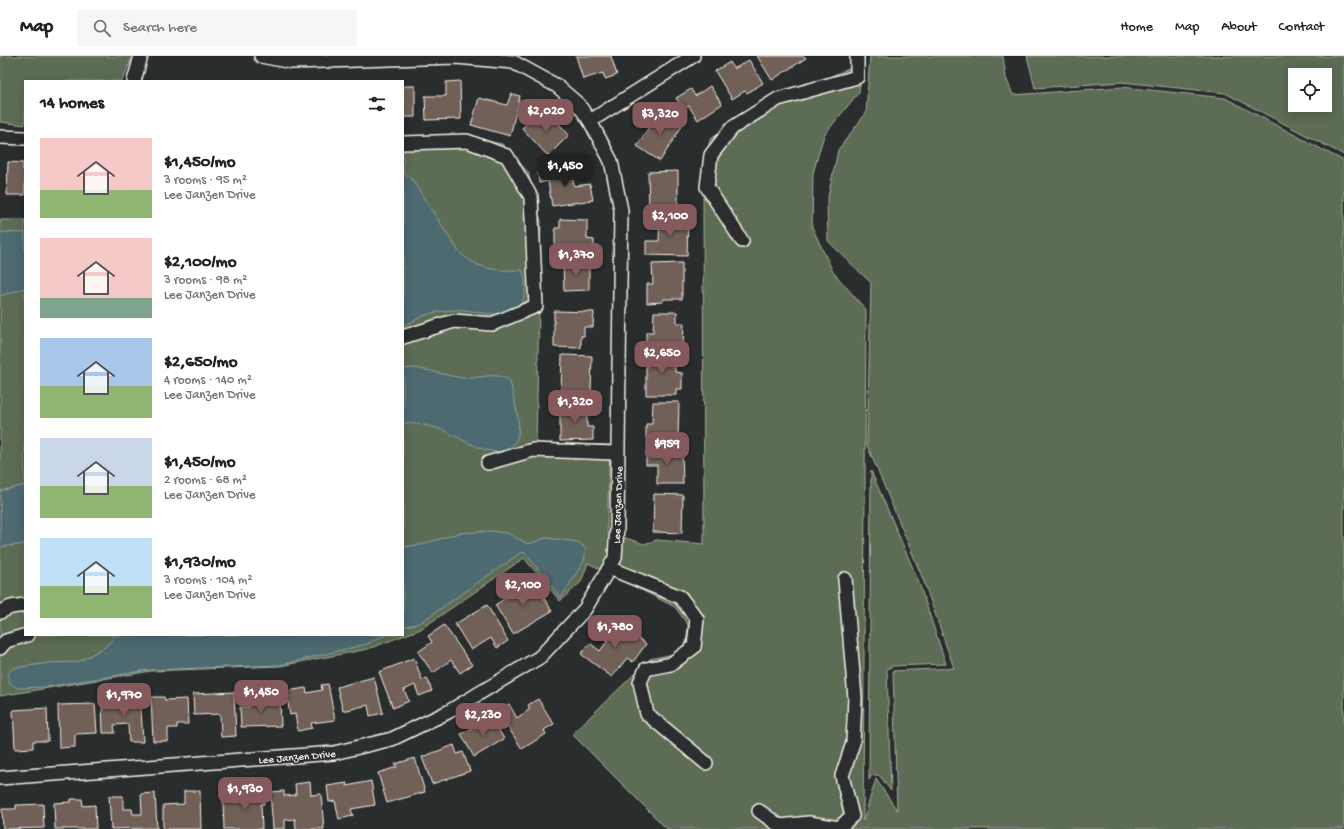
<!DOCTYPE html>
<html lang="en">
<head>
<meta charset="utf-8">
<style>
  body { margin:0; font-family:"Gochi Hand",sans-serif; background:#f6f6f6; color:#222; height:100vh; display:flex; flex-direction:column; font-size:15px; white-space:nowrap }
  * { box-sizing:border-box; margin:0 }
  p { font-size:13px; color:#767676 }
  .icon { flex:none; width:22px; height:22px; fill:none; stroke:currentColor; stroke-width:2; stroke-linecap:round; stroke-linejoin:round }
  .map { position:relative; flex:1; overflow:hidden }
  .side { position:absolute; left:24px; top:24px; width:380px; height:556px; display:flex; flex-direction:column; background:#fff; border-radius:0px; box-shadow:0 2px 10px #0003 }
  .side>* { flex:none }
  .tools { position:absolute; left:1288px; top:12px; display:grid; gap:8px }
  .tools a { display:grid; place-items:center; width:44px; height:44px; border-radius:0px; background:#fff; box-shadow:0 2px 10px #0003; font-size:20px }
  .price { position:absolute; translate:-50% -34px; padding:0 9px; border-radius:8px; background:#85585c; color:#fff; font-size:13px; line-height:26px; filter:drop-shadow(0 1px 2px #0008) }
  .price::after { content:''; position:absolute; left:50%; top:24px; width:12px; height:9px; margin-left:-6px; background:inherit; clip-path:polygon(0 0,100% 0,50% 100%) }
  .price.active { background:#222; color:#fff }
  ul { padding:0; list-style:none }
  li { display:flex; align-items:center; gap:12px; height:100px; padding:0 16px }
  li span { display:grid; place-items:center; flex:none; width:112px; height:80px; border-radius:0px; color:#555 }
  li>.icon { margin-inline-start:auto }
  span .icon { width:48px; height:48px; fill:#fffc; stroke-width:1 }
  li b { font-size:17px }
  h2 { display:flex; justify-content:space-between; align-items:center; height:48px; padding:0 16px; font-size:17px }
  header { display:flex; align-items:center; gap:24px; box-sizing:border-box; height:56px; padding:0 20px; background:#fff; border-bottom:1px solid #e0e0e0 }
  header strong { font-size:19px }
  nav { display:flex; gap:22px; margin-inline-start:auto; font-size:14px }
  .search { width:280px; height:36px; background:#f6f6f6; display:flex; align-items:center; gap:10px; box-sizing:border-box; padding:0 14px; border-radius:0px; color:#767676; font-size:15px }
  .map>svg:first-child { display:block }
  .green { fill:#5d6c54; stroke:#a8ae9e; fill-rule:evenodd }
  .water { fill:#4d6b71; stroke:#90a1a1 }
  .building { fill:#716058; stroke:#f4f1e8 }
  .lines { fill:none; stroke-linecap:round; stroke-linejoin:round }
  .minor-casing { stroke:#f4f1e8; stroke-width:16 }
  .minor { stroke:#2a2d2e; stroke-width:13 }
  .labels { text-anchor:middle; stroke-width:3; stroke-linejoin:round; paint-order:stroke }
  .street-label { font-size:11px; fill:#f4f1e8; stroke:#2a2d2e }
</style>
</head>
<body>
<header>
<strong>Map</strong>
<div class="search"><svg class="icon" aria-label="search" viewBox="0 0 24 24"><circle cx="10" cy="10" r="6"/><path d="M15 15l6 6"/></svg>Search here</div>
<nav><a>Home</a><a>Map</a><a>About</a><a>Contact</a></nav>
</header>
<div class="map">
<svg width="1344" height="773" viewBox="0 0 1344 773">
  <rect width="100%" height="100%" fill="#2a2d2e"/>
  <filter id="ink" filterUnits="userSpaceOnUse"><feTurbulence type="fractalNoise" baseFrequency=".025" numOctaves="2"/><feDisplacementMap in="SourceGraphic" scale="8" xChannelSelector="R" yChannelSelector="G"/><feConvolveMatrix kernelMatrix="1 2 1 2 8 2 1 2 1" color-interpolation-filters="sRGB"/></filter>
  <g filter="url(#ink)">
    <g class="green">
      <polygon points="0,0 133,0 122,25 25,25 25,69 0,66"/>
      <polygon points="870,0 1003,0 1006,22 1013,39 1122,31 1225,42 1344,105 1344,773 667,773 572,678 650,603 673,598 686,587 688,569 675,551 588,507 581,526 560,545 524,502 421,573 368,593 280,610 151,615 0,640 0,164 25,164 25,579 403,579 403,82 466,81 502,88 528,116 541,165 536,387 610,389 607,476 644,488 657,484 704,488 703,113 710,84 742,59 780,40 854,11 863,2 859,36 824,79 813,117 812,171 833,216 866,254 863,765 876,723 897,754 893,615 954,612 923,523 867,389 871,227 828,185 827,146 838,94 866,57"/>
      <path d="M 1027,0 L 1344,0 L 1344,99 L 1225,37 L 1122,26 L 1035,32 ZM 1295,19 L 1325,19 L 1325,49 L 1295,49 Z"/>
      <polygon points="871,415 918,524 946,608 893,610 887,613 891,735 879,719 872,719 869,724"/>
    </g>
    <g class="water">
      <path d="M 403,116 L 411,122 L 459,196 C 478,214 497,215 522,214 C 526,224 526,230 524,241 C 519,268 483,256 465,254 C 456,253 446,255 437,256 C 426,257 413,266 403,270 Z"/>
      <polygon points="0,176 25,177 25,232 0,240"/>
      <path d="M 412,312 C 429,313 452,322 468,322 C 483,322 497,315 510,325 C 513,339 521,366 518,379 C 509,415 463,383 445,375 C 432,370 420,368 406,367 L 403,368 L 403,313 Z"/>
      <polygon points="25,429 25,488 0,491 0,435"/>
      <polygon points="491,475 507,477 528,488 546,482 578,486 586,493 584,505 561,542 526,498 522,496 420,567 403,571 403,491 419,489 459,477"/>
      <polygon points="116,579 386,579 367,588 280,609 148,614 46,631 17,632 9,626 8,618 13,612 49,607 78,606 105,591"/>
    </g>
    <g class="building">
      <polygon points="576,0 611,0 617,19 605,23 603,17 583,23"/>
      <polygon points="757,0 804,0 806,2 772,24"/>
      <polygon points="749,4 763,27 747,37 745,35 732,43 715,15 730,6 734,13"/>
      <polygon points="460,25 461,63 426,64 425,40 446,40 446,26"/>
      <polygon points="405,30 415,30 415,61 403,61 403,32"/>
      <polygon points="710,30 722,48 698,64 689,50 683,53 676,42 691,33 695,40"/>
      <polygon points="511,38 520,40 510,80 471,69 479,42 507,49"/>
      <polygon points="659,55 682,70 660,105 637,90"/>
      <polygon points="540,56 548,64 552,60 569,79 548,100 522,72"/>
      <polygon points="8,106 23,107 23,114 25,114 25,139 7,139"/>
      <polygon points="571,113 574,130 590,128 593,144 552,150 548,125 539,127 538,117"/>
      <polygon points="678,115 678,153 649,153 648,116"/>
      <polygon points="660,160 688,161 687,200 646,199 646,185 659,185"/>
      <polygon points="560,163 587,164 587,183 594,184 594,197 555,196 555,172 560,172"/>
      <polygon points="589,207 589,234 564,235 563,208"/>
      <polygon points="682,207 682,243 663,243 663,246 647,247 647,228 653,228 652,208"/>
      <polygon points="554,255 594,256 593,271 584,271 584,280 581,280 581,292 554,291"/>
      <polygon points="654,256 677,256 677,267 684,267 683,290 646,289 646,276 653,276"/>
      <polygon points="646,298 675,299 675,316 682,317 682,333 676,333 676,339 646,339"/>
      <polygon points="562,299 592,300 591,338 561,337"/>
      <polygon points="653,346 679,346 678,382 646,382 646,368 652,368"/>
      <polygon points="560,349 587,349 587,371 593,371 593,384 560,385"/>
      <polygon points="646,394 682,394 683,428 657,428 657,409 646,409"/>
      <polygon points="654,438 683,439 682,477 653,476"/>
      <polygon points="533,524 552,555 513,578 495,549"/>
      <polygon points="487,549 508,585 497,592 491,582 471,594 455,568"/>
      <polygon points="610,561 646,588 633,606 627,602 612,621 581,598 590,587 600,595 611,580 602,572"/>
      <polygon points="444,569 472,609 460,617 451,604 433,617 418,596 432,586 428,580"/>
      <polygon points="414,602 422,624 427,622 432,635 419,640 415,629 404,634 409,645 393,652 379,616"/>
      <polygon points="374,621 383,657 370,660 368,649 343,655 337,631"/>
      <polygon points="328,628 335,664 311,667 312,672 298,675 295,658 290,659 286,635 306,632 307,637 322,634 321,629"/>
      <polygon points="234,636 236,680 221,681 220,658 194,659 193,638"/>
      <polygon points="140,638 143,686 129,686 128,668 114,669 115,677 103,677 102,648 120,647 120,639"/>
      <polygon points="151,641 164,641 165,644 187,643 188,668 177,668 177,672 168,672 168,685 153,685"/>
      <polygon points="538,643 554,668 544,674 546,678 522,693 498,655 509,648 517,662 530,653 528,649"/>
      <polygon points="280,644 281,670 241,671 240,651 249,651 249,645"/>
      <polygon points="95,648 97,677 75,678 75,691 59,692 58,649"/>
      <polygon points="47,652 48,685 33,685 33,692 15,693 13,654"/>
      <polygon points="492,662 504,683 474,701 461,678"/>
      <polygon points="454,689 457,698 463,696 470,715 432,728 422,701"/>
      <polygon points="415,702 425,736 387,747 378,717 397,711 395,708"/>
      <polygon points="371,725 375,749 351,753 353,760 339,763 335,745 329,746 327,730 347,727 347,730"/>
      <polygon points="310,726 311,739 321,738 324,773 296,773 295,763 285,764 285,773 273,773 270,736 284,735 284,740 296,739 295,728"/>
      <polygon points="263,730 264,748 261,748 262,773 224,773 223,744 233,743 233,746 248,745 247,731"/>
      <polygon points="184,735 200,735 201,773 163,773 163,749 184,748"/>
      <polygon points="155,737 157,772 111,773 109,740 123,740 123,753 132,753 133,758 142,758 141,738"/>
      <polygon points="71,743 82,743 83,750 95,749 96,773 55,773 54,747 71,746"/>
      <polygon points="43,748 44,772 3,773 2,753 16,753 16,749"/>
    </g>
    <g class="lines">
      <g class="minor-casing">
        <g id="minor">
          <polyline points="134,25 141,0"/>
          <polyline points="590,65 693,0"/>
          <polyline points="0,81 25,82"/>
          <polyline points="403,87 467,85 507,100 531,141 536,250 492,268 454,265 403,281"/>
          <polyline points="742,185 707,131 711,99 732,72 778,43 857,21 857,0"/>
          <polyline points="488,407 533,394 614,397"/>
          <polyline points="614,514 680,541 697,563 694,591 671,608 646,613 640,626 647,658 706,707"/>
          <polyline points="0,556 11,551 25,549"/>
          <polyline points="0,592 6,585 27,579"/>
          <polyline points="0,722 334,697 392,683 448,656 540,601 585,553 615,502 617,470 621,154 611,105 590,65 578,48 557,30 513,6 456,1 292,6 261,0"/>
          <polyline points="759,755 780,770 809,767 839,772 852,760 842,720 853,687 855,642 845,523"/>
        </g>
      </g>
      <use href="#minor" class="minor"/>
    </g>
  </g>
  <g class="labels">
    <g class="street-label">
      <text transform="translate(617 449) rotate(-88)" y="4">Lee Janzen Drive</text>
      <text transform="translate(297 700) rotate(-5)" y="4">Lee Janzen Drive</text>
    </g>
  </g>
</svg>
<div class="tools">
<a><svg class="icon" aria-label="locate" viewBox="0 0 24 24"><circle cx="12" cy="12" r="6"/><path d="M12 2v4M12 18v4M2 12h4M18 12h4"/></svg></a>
</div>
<b class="price" style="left:546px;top:77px">$2,020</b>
<b class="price" style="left:660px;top:80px">$3,320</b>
<b class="price active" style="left:565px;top:132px">$1,450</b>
<b class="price" style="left:670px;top:182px">$2,100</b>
<b class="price" style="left:576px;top:221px">$1,370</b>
<b class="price" style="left:662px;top:319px">$2,650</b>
<b class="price" style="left:575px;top:368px">$1,320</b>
<b class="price" style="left:667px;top:410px">$959</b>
<b class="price" style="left:523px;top:551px">$2,100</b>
<b class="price" style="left:615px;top:593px">$1,780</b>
<b class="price" style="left:261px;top:658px">$1,450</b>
<b class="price" style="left:124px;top:661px">$1,970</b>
<b class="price" style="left:483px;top:681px">$2,230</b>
<b class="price" style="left:245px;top:755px">$1,930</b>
<section class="side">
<h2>14 homes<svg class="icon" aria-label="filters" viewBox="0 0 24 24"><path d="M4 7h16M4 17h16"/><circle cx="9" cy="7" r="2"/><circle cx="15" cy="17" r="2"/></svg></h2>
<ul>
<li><span style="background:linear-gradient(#f6c9c9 65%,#8fb573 0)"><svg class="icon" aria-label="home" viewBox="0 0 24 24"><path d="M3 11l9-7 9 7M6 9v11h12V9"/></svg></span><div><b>$1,450/mo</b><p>3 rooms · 95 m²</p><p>Lee Janzen Drive</p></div></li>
<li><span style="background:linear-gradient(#f6c9c9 75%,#7fa58c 0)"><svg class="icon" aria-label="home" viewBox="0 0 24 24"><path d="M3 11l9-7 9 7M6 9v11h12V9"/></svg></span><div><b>$2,100/mo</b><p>3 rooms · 98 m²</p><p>Lee Janzen Drive</p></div></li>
<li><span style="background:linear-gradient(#a9c7e8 60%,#8fb573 0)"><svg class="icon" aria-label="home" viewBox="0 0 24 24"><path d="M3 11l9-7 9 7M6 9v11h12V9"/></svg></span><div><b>$2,650/mo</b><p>4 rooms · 140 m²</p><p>Lee Janzen Drive</p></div></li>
<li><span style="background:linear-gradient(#c9d6e8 60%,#8fb573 0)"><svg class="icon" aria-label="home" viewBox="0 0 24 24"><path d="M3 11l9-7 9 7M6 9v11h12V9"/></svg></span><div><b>$1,450/mo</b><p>2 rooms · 68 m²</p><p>Lee Janzen Drive</p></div></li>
<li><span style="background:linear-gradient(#bfe0f5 60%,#8fb573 0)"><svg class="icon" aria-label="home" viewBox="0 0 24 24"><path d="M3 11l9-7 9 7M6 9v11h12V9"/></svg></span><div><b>$1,930/mo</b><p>3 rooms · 104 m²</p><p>Lee Janzen Drive</p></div></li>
</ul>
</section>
</div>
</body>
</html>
